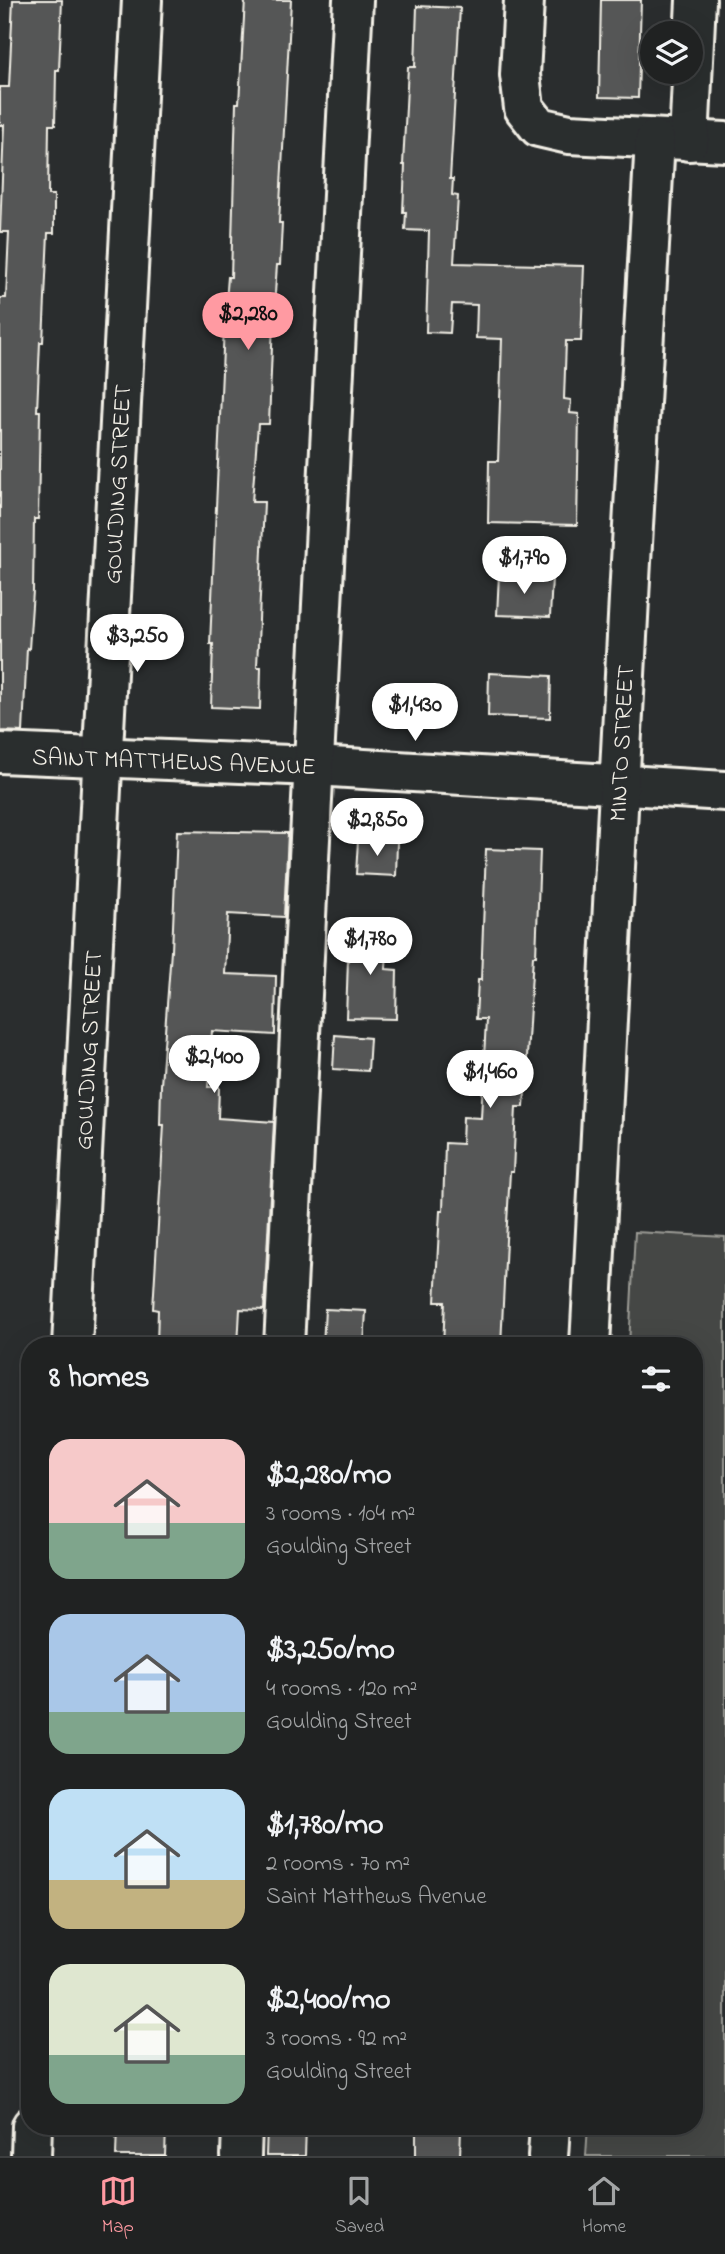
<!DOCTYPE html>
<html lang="en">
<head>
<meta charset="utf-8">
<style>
  body { margin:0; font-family:"Indie Flower",sans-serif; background:#282a2a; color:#f1f3f6; height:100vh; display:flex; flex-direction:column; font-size:26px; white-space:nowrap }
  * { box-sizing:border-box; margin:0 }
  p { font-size:23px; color:#a2a4a5 }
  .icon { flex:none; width:38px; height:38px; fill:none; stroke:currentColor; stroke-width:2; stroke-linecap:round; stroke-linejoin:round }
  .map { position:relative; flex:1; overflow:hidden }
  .drawer { position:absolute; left:21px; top:1337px; width:682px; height:798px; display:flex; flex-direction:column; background:#202222; border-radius:28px; box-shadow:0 7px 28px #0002,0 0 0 2px #3d3f40 }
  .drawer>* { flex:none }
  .tools { position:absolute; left:640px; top:21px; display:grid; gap:14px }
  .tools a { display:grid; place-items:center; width:63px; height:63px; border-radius:50%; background:#202222; box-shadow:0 7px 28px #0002,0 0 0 2px #3d3f40; font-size:35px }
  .price { position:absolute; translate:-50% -60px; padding:0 16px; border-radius:24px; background:#fff; color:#222; font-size:23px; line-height:46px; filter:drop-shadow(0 2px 4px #0008) }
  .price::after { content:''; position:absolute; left:50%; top:42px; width:21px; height:16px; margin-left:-10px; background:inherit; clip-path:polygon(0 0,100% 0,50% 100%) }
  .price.selected { background:#ff9aa2; color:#111 }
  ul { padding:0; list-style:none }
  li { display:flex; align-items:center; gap:21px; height:175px; padding:0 28px }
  li span { display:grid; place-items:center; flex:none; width:196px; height:140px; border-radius:21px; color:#555 }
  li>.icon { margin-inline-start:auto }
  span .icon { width:84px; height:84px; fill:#fffc; stroke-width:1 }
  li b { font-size:30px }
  h2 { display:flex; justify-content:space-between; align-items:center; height:84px; padding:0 28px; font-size:30px }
  .tab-bar { display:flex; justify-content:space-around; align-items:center; height:98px; border-top:2px solid #3d3f40; background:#202222; font-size:19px; color:#a2a4a5 }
  .tab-bar a { display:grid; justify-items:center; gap:4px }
  .tab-bar .selected { color:#ff9aa2 }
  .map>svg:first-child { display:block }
  .green { fill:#444645; stroke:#9c9c96; stroke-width:2 }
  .building { fill:#555756; stroke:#f4f1e8; stroke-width:2 }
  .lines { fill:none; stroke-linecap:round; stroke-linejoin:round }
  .minor-casing { stroke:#f4f1e8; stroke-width:44 }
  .minor { stroke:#2a2d2e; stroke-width:38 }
  .labels { text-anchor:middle; stroke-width:6; stroke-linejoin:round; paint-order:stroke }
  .street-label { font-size:24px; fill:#f4f1e8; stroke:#2a2d2e }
</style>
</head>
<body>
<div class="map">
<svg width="725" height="2156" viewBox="0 0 725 2156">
  <rect width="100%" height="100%" fill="#2a2d2e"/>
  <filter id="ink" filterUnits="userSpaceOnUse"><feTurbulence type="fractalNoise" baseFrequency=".0143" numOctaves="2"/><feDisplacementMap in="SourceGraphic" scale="14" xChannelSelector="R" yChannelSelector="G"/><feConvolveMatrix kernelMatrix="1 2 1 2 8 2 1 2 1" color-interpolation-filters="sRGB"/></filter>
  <g filter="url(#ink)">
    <polygon class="green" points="635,1232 725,1237 725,2156 586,2156 588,2126 695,2126 695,1346 629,1346"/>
    <g class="building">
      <polygon points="13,0 62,0 59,70 56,70 55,125 49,125 48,195 54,195 54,233 48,233 43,342 40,342 37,411 40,411 38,519 34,519 33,591 29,649 27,648 23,732 0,731 0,298 6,298 9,232 0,232 4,125 0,125 0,87 9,87"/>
      <polygon points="245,0 291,0 279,223 282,223 280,265 277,265 273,321 269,424 258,424 252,502 264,502 257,667 261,667 260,709 211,707 213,644 210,644 224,326 228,277 231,277 236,103 239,103"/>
      <polygon points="601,0 641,0 638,98 599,97"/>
      <polygon points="417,6 460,8 450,179 453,179 452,195 458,196 454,263 584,266 581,341 566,341 564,399 571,400 570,413 579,414 577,525 488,523 489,461 498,461 502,339 476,338 477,305 452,304 450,333 426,332 429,231 405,230 406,212 403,212 405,165 403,165 408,67 415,67"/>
      <polygon points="499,574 552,577 550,617 497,615"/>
      <polygon points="489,673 551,676 550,718 488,716"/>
      <polygon points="177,831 288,833 284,917 228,914 225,974 276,976 275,1035 212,1031 208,1087 219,1087 218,1118 274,1122 264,1310 240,1309 238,1346 157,1346 158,1310 153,1309 164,1125 160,1125 161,1085 171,951 172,951"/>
      <polygon points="358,840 397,842 396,876 356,874"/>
      <polygon points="486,849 540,851 536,956 533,956 524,1107 516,1107 513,1172 510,1172 506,1240 501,1346 443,1346 445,1302 435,1302 440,1211 443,1211 445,1143 462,1144 463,1117 481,1118 486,1019 476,1019 478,980 481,980"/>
      <polygon points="349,929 388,931 386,969 397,970 396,1019 346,1018"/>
      <polygon points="335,1035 370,1038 368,1071 333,1069"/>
      <polygon points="325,1309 366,1311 364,1346 323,1346"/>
      <polygon points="117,2126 166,2126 165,2156 116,2156"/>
      <polygon points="267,2126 306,2126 305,2156 266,2156"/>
      <polygon points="416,2128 461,2130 460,2156 416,2156"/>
    </g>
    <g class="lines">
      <g class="minor-casing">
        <g id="minor">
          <polyline points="524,0 520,75 524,108 539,127 569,134 725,142"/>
          <polyline points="689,141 696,0"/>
          <polyline points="0,753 315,766 725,791"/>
          <polyline points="72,1346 142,0"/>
          <polyline points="284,1346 353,0"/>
          <polyline points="590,1346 630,579 655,140"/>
          <polyline points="31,2156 32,2126"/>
          <polyline points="241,2156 242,2126"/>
          <polyline points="548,2156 550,2126"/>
        </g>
      </g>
      <use href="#minor" class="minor"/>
    </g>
  </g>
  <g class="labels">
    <g class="street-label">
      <text transform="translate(117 484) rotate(-87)" y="8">GOULDING STREET</text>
      <text transform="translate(621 743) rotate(-87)" y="8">MINTO STREET</text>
      <text transform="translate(174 761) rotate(2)" y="8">SAINT MATTHEWS AVENUE</text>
      <text transform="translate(88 1050) rotate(-87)" y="8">GOULDING STREET</text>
    </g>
  </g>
</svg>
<div class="tools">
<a><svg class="icon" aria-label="layers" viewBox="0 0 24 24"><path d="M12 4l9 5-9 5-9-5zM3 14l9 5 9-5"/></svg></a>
</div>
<b class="price selected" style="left:248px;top:352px">$2,280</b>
<b class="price" style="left:524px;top:596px">$1,790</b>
<b class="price" style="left:137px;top:674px">$3,250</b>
<b class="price" style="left:415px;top:743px">$1,430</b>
<b class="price" style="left:377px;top:858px">$2,850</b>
<b class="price" style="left:370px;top:977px">$1,780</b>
<b class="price" style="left:214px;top:1095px">$2,400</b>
<b class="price" style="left:490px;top:1110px">$1,460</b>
<section class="drawer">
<h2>8 homes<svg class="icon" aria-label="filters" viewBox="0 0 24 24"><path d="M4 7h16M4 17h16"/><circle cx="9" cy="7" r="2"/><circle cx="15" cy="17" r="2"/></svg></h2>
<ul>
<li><span style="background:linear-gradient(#f6c9c9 60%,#7fa58c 0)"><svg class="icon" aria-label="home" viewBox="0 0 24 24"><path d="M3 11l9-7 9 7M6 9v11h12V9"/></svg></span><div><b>$2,280/mo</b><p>3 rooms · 104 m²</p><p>Goulding Street</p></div></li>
<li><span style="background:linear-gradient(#a9c7e8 70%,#7fa58c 0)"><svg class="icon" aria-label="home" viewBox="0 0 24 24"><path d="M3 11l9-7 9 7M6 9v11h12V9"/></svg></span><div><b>$3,250/mo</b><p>4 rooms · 120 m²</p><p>Goulding Street</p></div></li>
<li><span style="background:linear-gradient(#bfe0f5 65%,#c2b280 0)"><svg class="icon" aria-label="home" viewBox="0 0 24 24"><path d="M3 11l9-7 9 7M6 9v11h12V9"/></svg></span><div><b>$1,780/mo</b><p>2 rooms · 70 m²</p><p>Saint Matthews Avenue</p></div></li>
<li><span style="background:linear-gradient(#dfe7d0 65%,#7fa58c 0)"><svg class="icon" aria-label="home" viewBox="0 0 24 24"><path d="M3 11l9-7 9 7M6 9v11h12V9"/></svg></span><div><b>$2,400/mo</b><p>3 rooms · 92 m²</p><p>Goulding Street</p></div></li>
</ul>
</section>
</div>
<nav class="tab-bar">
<a class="selected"><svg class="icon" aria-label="map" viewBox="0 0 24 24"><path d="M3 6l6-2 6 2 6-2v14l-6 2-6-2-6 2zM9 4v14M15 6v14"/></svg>Map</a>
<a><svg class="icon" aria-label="saved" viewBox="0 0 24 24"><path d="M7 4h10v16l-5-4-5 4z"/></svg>Saved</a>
<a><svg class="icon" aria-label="home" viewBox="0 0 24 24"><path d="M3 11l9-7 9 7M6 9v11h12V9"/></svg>Home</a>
</nav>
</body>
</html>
